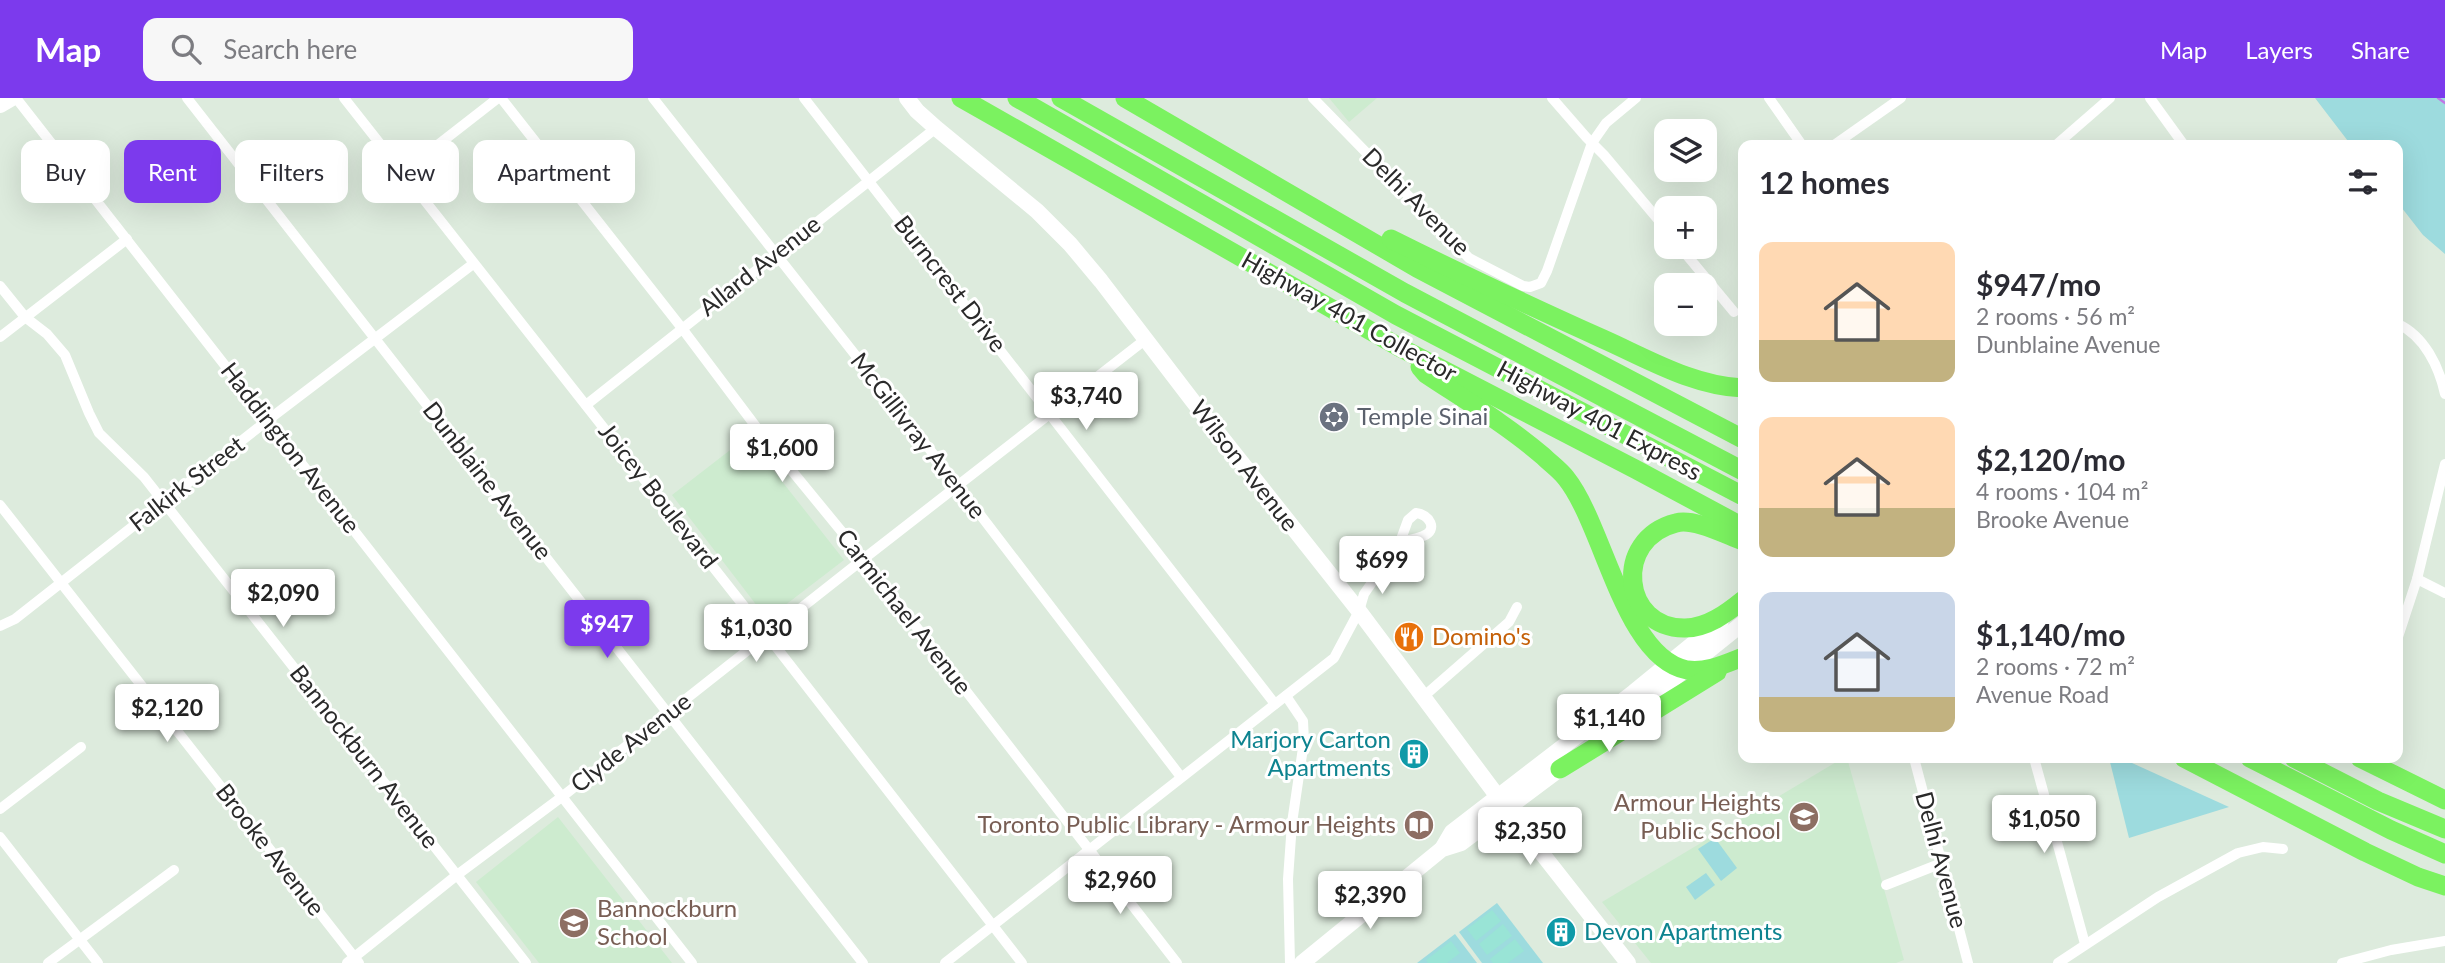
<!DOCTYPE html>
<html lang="en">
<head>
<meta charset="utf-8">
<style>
  body { margin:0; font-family:Lato,sans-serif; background:#f7f7f7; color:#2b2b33; height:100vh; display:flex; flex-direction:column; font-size:26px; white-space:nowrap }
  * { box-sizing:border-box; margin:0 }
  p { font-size:23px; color:#7c7c81 }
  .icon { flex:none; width:38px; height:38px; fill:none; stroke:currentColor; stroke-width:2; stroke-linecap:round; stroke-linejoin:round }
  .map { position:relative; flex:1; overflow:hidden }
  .details { position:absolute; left:1738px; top:42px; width:665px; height:623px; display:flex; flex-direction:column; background:#fff; border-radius:14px; box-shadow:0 7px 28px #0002 }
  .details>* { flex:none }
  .banner { position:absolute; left:21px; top:42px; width:665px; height:63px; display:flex; gap:14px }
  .tools { position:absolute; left:1654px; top:21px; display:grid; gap:14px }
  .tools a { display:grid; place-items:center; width:63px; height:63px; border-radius:14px; background:#fff; box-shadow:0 7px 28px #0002; font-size:35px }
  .price { position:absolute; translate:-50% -60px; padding:0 16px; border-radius:7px; background:#fff; color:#222; font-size:23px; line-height:46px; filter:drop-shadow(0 2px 4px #0008) }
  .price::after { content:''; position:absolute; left:50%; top:42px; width:21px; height:16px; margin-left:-10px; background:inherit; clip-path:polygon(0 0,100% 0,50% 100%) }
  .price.current { background:#7c3aed; color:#fff }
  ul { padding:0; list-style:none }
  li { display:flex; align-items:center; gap:21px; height:175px; padding:0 21px }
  li span { display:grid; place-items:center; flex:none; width:196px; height:140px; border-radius:14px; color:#555 }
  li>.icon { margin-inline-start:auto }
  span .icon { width:84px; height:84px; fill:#fffc; stroke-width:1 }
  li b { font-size:30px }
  h2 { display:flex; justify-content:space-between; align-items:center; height:84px; padding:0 21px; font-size:30px }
  .tag { padding:0 24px; border-radius:14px; background:#fff; box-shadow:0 7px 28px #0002; font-size:24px; line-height:63px }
  .tag.current { background:#7c3aed; color:#fff }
  header { display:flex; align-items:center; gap:42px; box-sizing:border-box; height:98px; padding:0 35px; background:#7c3aed; color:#fff }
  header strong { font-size:33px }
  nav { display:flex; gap:38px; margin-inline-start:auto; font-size:24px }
  .search { width:490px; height:63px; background:#f7f7f7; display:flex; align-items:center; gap:18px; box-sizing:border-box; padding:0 24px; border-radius:14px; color:#7c7c81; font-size:26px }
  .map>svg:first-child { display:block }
  .education { fill:#cdebcf }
  .green { fill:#9ddbde }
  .pitch { fill:#99e4d6 }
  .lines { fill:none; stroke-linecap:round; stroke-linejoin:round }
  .stream { stroke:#bf77e6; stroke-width:2.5 }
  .street { stroke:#fff; stroke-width:10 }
  .secondary { stroke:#fff; stroke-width:16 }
  .highway { stroke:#7bf260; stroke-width:19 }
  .labels { text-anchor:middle; stroke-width:6; stroke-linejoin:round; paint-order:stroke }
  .street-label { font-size:24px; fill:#2a2a2a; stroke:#fff }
  .worship-label { font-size:24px; fill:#5b616d; stroke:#fff; text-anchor:start }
  .food-label { font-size:24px; fill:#c56008; stroke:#fff; text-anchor:start }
  .culture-label { font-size:24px; fill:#0d838f; stroke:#fff; text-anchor:end }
  .education-label { font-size:24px; fill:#785e54; stroke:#fff; text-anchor:end }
</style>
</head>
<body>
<header>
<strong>Map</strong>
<div class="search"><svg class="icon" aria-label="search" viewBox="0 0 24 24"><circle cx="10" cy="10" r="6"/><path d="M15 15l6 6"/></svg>Search here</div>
<nav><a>Map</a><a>Layers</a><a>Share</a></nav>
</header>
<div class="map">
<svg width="2445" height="865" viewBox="0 0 2445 865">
  <rect width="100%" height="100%" fill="#ddebdd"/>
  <g class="education">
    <polygon points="1329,0 1377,0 1349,24"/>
    <polygon points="747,339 844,462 767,521 672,397"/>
    <polygon points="1843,660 1847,660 1904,862 1896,865 1651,865 1602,804"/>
    <polygon points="558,719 672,865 539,865 476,784"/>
  </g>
  <g class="green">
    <polygon points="2315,0 2445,0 2445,156 2423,137 2398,105 2398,47 2351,47"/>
    <polygon points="2109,660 2121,660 2229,709 2129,740"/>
    <polygon points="1715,740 1737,770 1721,783 1698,751"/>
    <polygon points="1706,775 1715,787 1695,802 1686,789"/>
    <polygon points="1497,805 1543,865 1482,865 1459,834"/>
    <polygon points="1455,836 1477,865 1417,865"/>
  </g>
  <g class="pitch">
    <polygon points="1492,812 1501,823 1476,843 1467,831"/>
    <polygon points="1503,826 1512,838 1487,857 1479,846"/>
    <polygon points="1515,841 1524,853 1508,865 1493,865 1490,861"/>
    <polygon points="1451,843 1460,855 1447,865 1428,865 1426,862"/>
  </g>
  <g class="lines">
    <polyline class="stream" points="2438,0 2445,5"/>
    <g class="street">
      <polyline points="16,0 692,865"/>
      <polyline points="187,0 863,865"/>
      <polyline points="344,0 773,545 1022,865"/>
      <polyline points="501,0 681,229 760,334 856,451 1177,865"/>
      <polyline points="653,0 949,376 1181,679"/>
      <polyline points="804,0 1275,606"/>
      <polyline points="1313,0 1469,160 1523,188 1530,189 1541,185 1547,173 1592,45 1606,25 1636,0"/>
      <polyline points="1552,0 1586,39 1604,57 1666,131"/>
      <polyline points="1769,0 1802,47"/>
      <polyline points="2150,0 2184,47"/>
      <polyline points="1834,47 1901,0"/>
      <polyline points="2056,47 2110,0"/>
      <polyline points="403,74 498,0"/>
      <polyline points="1680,149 1734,214"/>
      <polyline points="0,188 25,219 47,236 65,257 89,315 99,335 144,379 526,865"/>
      <path d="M 2398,226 C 2424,238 2439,268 2445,296"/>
      <polyline points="0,239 127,141"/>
      <polyline points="586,307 936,30"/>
      <polyline points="0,407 359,865"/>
      <path d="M 1416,415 C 1429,416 1439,432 1423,438 C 1416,441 1407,442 1400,444 L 1408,422 Z"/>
      <polyline points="2417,481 2445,495"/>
      <polyline points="0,528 15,521 268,322 473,166"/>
      <polyline points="2398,539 2417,481 2445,366"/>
      <polyline points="1286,598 1303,623 1304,643 1292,725 1288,781 1290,865"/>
      <polyline points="1423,599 1509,524 1517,509"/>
      <polyline points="1914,660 1968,865"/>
      <polyline points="2034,660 2085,846"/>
      <polyline points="0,711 81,649"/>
      <polyline points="0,739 98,865"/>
      <polyline points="1886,787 1942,765"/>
      <polyline points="48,865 174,772"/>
      <polyline points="347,865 457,777 563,698 857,466 1146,241"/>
      <polyline points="945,865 1334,560 1359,513 1364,496 1400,444"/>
      <polyline points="2058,865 2158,799 2238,755 2263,749 2283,751"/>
      <polyline points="2342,865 2391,852 2445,843"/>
    </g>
    <g class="secondary">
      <polyline points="907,0 917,13 936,30 1037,113 1070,146 1101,183 1192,302 1359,513 1507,711 1628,865"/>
      <polyline points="0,7 12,0"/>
      <polyline points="1611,631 1743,525"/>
      <polyline points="1442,751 1452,734 1634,594 1721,523"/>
      <polyline points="1302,865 1442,751 1461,745 1569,664"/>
    </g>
    <g class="highway">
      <polyline points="961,0 1399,249 1635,371 1743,429"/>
      <polyline points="1017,0 1396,217 1743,398"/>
      <polyline points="1061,0 1405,195 1743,373"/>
      <polyline points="1125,0 1417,170 1743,341"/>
      <path d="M 1391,141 C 1461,176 1532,209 1603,241 C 1648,261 1693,288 1743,290"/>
      <path d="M 1420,269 L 1426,276 C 1465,302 1507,327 1543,358 C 1550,365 1560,372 1566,380 C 1604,427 1624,560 1687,572 C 1706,575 1725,566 1743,559"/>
      <path d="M 1743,443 C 1726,437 1694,420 1676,425 C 1612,441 1622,531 1685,530 C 1707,530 1727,515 1743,502"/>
      <polyline points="2184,660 2365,754 2418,779 2445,788"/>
      <polyline points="2250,660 2391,732 2445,756"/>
      <polyline points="2294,660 2378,703 2445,731"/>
      <polyline points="2360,660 2445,702"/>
      <polyline points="1560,671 1717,574"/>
    </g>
  </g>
  <defs>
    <g id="synagogue-disc" transform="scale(1.575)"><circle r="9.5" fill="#6b7280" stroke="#fff"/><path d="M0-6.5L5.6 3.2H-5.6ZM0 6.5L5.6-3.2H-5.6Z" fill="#fff"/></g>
    <g id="restaurant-disc" transform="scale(1.575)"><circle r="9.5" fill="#e8710a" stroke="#fff"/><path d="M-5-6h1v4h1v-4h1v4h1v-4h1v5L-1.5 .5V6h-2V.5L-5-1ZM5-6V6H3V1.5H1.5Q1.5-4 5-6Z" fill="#fff"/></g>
    <g id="building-disc" transform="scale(1.575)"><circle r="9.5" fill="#0f9aa8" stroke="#fff"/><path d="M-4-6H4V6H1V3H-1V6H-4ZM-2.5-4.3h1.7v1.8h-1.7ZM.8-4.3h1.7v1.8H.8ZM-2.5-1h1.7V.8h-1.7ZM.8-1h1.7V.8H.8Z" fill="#fff"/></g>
    <g id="school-disc" transform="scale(1.575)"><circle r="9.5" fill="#8d6e63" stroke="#fff"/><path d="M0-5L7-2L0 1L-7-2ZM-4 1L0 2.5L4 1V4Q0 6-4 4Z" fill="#fff"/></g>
    <g id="library-disc" transform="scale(1.575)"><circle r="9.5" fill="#8d6e63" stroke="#fff"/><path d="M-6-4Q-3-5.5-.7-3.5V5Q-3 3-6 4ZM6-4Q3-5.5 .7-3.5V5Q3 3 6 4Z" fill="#fff"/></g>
  </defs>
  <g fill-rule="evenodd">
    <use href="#synagogue-disc" x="1334" y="319"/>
    <use href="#restaurant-disc" x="1409" y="539"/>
    <use href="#building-disc" x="1414" y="656"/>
    <use href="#school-disc" x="1804" y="719"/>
    <use href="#library-disc" x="1419" y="727"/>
    <use href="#school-disc" x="574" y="825"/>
    <use href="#building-disc" x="1561" y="834"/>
  </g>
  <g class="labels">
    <g class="street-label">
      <text transform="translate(1416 104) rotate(45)" y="8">Delhi Avenue</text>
      <text transform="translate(760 168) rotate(-38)" y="8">Allard Avenue</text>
      <text transform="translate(950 186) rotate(52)" y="8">Burncrest Drive</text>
      <text transform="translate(1349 219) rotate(29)" y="8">Highway 401 Collector</text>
      <text transform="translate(1599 323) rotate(28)" y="8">Highway 401 Express</text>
      <text transform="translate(918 338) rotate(52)" y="8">McGillivray Avenue</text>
      <text transform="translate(290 350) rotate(52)" y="8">Haddington Avenue</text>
      <text transform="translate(1244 368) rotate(52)" y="8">Wilson Avenue</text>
      <text transform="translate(487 383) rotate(52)" y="8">Dunblaine Avenue</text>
      <text transform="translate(187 386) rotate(-38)" y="8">Falkirk Street</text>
      <text transform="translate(658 398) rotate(52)" y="8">Joicey Boulevard</text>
      <text transform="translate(904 514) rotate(52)" y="8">Carmichael Avenue</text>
      <text transform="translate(631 645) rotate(-38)" y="8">Clyde Avenue</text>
      <text transform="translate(364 659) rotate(52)" y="8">Bannockburn Avenue</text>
      <text transform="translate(270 752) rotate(52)" y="8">Brooke Avenue</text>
      <text transform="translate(1941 762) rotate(75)" y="8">Delhi Avenue</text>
    </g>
    <g class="worship-label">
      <text x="1357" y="327">Temple Sinai</text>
    </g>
    <g class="food-label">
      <text x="1432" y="547">Domino's</text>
    </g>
    <g class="culture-label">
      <text x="1391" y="650">Marjory Carton<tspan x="1391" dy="28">Apartments</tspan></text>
      <text x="1584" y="842" text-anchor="start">Devon Apartments</text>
    </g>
    <g class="education-label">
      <text x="1781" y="713">Armour Heights<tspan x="1781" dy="28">Public School</tspan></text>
      <text x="1396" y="735">Toronto Public Library - Armour Heights</text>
      <text x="597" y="819" text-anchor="start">Bannockburn<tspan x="597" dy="28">School</tspan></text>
    </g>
  </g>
</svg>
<div class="tools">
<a><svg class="icon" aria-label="layers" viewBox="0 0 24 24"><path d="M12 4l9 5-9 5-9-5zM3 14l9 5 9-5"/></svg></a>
<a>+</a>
<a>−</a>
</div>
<b class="price" style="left:1086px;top:334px">$3,740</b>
<b class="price" style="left:782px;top:386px">$1,600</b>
<b class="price" style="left:1382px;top:498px">$699</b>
<b class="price" style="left:283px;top:531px">$2,090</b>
<b class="price current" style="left:607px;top:562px">$947</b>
<b class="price" style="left:756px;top:566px">$1,030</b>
<b class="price" style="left:167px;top:646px">$2,120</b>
<b class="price" style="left:1609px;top:656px">$1,140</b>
<b class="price" style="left:2044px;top:757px">$1,050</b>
<b class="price" style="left:1530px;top:769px">$2,350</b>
<b class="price" style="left:1120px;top:818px">$2,960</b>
<b class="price" style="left:1370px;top:833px">$2,390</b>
<div class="banner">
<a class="tag">Buy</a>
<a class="tag current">Rent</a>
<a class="tag">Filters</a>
<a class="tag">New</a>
<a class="tag">Apartment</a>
</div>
<section class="details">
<h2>12 homes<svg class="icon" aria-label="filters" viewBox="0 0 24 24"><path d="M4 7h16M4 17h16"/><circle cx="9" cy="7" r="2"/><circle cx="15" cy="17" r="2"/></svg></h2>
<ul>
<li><span style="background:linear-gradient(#ffd9b3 70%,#c2b280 0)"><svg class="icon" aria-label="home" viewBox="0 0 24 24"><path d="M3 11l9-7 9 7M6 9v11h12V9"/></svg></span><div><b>$947/mo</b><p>2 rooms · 56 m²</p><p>Dunblaine Avenue</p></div></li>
<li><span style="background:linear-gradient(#ffd9b3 65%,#c2b280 0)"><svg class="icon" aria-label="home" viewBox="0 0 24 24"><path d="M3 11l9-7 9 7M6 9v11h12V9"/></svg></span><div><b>$2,120/mo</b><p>4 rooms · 104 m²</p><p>Brooke Avenue</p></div></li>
<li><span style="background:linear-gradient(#c9d6e8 75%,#c2b280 0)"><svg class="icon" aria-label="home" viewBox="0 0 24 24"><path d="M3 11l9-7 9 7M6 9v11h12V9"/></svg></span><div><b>$1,140/mo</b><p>2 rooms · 72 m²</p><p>Avenue Road</p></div></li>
</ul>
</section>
</div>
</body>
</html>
